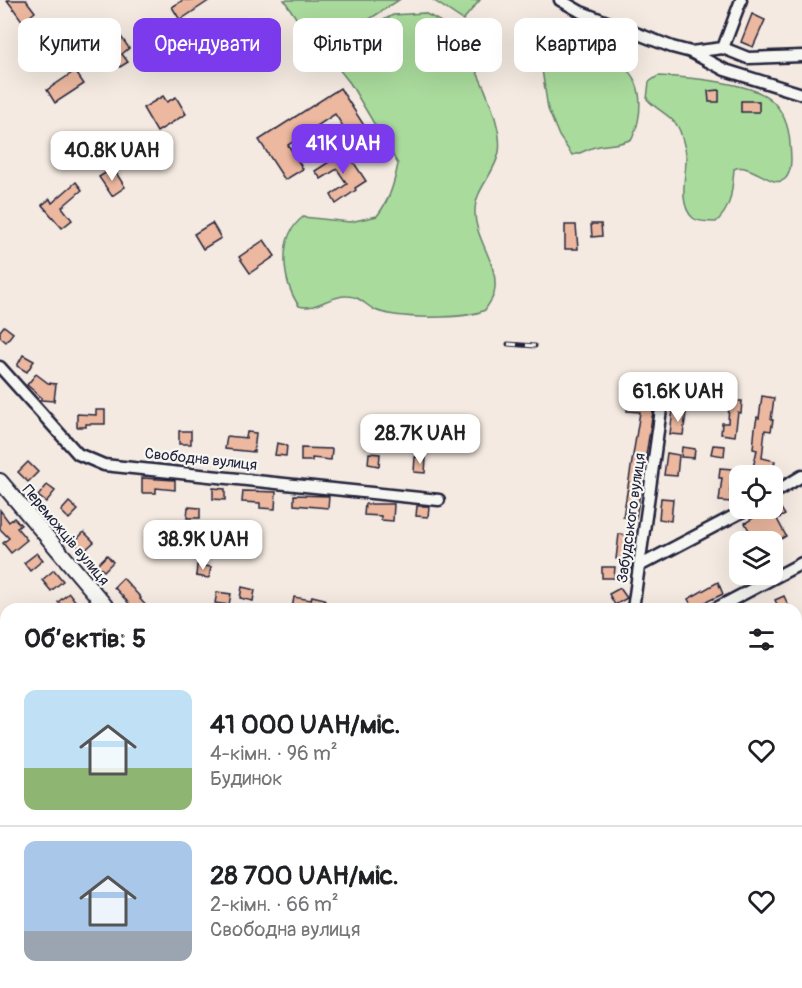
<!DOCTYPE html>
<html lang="uk">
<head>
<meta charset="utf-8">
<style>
  body { margin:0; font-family:Pangolin,sans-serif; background:#f2f2f2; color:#202124; height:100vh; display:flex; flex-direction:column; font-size:22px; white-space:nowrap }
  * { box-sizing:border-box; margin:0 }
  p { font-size:20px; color:#757577 }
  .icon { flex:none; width:33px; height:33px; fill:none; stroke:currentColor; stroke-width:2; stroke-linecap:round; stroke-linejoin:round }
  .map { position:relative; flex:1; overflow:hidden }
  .drawer { position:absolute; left:0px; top:603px; width:802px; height:386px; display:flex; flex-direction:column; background:#fff; border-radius:18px 18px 0 0; box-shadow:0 6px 24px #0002 }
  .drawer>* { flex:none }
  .top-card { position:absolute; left:18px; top:18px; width:766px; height:54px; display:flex; gap:12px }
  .buttons { position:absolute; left:729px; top:465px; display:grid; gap:12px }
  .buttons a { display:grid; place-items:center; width:54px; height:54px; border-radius:12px; background:#fff; box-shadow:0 6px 24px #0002; font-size:30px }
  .price { position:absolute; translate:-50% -51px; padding:0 14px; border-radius:12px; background:#fff; color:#222; font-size:20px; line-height:39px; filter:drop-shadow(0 2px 3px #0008) }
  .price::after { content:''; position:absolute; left:50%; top:36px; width:18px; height:14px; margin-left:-9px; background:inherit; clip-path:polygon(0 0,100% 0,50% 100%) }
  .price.on { background:#7c3aed; color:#fff }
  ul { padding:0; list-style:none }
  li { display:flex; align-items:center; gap:18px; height:150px; padding:0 24px }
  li+li { border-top:2px solid #e0e0e0 }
  li span { display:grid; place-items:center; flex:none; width:168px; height:120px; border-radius:12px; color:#555 }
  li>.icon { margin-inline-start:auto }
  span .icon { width:72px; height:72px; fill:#fffc; stroke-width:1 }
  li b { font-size:26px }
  h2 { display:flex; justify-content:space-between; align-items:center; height:72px; padding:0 24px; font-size:26px }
  .chip { padding:0 21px; border-radius:12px; background:#fff; box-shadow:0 6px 24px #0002; font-size:21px; line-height:54px }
  .chip.on { background:#7c3aed; color:#fff }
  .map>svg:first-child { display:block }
  .green { fill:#a9db9c; stroke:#667e6c; stroke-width:1.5 }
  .building { fill:#ecb89f; stroke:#22223b; stroke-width:1.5 }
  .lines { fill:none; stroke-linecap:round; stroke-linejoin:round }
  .minor-casing { stroke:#22223b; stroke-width:15 }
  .major-casing { stroke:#22223b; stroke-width:18 }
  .minor { stroke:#f6f6f2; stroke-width:10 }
  .major { stroke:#f6f6f2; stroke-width:14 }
  .rail-casing { stroke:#22223b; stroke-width:5 }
  .rail { stroke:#f6f6f2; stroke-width:3; stroke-dasharray:9; stroke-linecap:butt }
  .labels { text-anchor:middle; stroke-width:4.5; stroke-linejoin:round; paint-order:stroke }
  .street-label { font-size:15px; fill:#22223b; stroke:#f6f6f2 }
</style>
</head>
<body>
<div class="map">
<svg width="802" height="988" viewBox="0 0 802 988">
  <rect width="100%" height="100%" fill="#f4eae1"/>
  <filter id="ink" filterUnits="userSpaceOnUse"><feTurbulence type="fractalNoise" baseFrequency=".0167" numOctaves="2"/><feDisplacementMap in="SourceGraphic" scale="12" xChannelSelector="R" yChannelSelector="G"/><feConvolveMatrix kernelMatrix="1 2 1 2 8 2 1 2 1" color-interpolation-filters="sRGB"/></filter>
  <g filter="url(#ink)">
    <g class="green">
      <polygon points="284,0 399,0 319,52"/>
      <polygon points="433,0 480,0 463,20"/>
      <path d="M 424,13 C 433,17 444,23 451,30 C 471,52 504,123 499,152 C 495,174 475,189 475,211 C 474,240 501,265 494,294 C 492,300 488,305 485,310 C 464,320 396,319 375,310 C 365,305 360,296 347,296 C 330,295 316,311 299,306 C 282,281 277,237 303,217 L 350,222 L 377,216 C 390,199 394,184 398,164 L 350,83 L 338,68 L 336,57 L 340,46 L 348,38 L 393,15 Z"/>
      <path d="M 572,44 C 589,44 597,49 611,58 C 616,61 622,64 626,69 C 645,86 642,118 632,139 C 620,145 608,144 595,147 C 587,149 580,154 572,155 L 559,136 L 548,109 L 541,63 L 545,59 L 554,58 Z"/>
      <path d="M 658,76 C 685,77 750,82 770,99 C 784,111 789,126 790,144 C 791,154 793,171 785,179 C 773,190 750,161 734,169 C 732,190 732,208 716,222 C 709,221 699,223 693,218 C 677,204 687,173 686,154 C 685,147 682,138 680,131 C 674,116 657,111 647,99 L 649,82 Z"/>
      <polygon points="0,808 6,815 6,982 111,983 114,988 0,988"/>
    </g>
    <g class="building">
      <polygon points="7,0 26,0 35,12 23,22"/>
      <polygon points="183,0 210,0 180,20 172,7"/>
      <polygon points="752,14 765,20 753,47 741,42"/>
      <polygon points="110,21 129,48 122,54 128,62 120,67 114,58 109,62 94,41 100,37 96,30"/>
      <polygon points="243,28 251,40 212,66 204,54"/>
      <polygon points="75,71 84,84 55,103 47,90"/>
      <polygon points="340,88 365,127 350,137 335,114 288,145 303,169 285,180 259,140"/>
      <polygon points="719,90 719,102 709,102 708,91"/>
      <polygon points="163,96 167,102 176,97 186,114 157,132 143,108"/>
      <rect x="741" y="101" width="18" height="11"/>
      <polygon points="346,151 366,181 355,188 356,190 336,204 331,195 347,184 337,169 321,179 315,171"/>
      <polygon points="113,168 125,187 112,196 99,177"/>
      <polygon points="76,182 82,190 62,207 72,220 62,228 42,205 50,199 52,203"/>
      <polygon points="212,223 221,238 203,249 194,234"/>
      <polygon points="591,224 601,224 602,236 592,237"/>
      <polygon points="565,225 576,225 578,249 565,249"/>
      <polygon points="264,240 275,256 250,273 239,257"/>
      <polygon points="4,326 13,333 6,342 0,337 0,331"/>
      <polygon points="23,355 34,361 27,372 17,366"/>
      <polygon points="36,374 48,383 56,384 54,401 41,400 41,397 27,385"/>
      <polygon points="762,396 774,398 771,420 773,420 771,431 765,430 762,458 775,461 773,470 763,468 762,475 752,472 757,450 753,449 755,428 757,417 759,418"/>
      <polygon points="628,401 654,405 636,518 623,517 640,412 627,411"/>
      <polygon points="729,401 742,401 741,413 738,412 735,436 721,434 722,423 728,423"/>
      <polygon points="96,410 105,410 105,424 86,424 86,427 77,427 77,414 96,415"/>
      <polygon points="673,410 686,413 683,435 670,434"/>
      <rect x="179" y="431" width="12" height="13"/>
      <polygon points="247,432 256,433 254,452 225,449 227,436 246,438"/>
      <polygon points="277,443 287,445 286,456 275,455"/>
      <polygon points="713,445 725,446 724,456 711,454"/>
      <polygon points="682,447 695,449 694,458 681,457"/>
      <polygon points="301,448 332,449 331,460 312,458 312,461 301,461"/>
      <polygon points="369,453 380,454 379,466 368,464"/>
      <polygon points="667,453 679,455 677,476 664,475"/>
      <polygon points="415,457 426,458 425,473 414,472"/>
      <polygon points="28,462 38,472 28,482 18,472"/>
      <polygon points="720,468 732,469 730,492 733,492 732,502 719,501 722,478 719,478"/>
      <polygon points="142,478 175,480 175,490 156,488 156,493 142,493"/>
      <polygon points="47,485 55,491 46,502 38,496"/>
      <polygon points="213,488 225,489 225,500 213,499"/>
      <polygon points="243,491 276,492 275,509 260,508 260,503 242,502"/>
      <polygon points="294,495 329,496 328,508 294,505"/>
      <polygon points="661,498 673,499 671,521 659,519"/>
      <polygon points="69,502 78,510 69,519 61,511"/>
      <polygon points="365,504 394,504 393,521 381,520 381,516 364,515"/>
      <polygon points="417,506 429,506 428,517 416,516"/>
      <polygon points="188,507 200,508 200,518 187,518"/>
      <polygon points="780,507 785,515 777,519 786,536 776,542 738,542 751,534 745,523 768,509 770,513"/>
      <polygon points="0,510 9,522 14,518 21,525 17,528 27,540 11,553 3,543 9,538 0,529"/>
      <polygon points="84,532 94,542 83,552 74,542"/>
      <polygon points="619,534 634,536 631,562 616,559"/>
      <polygon points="37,553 43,560 30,571 24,563"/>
      <polygon points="107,555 113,562 104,571 97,565"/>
      <polygon points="197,565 211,567 209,578 196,576"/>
      <polygon points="602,567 615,567 614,578 602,578"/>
      <polygon points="54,570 63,581 51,591 42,580"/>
      <polygon points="123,578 141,598 140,599 149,609 134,609 114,587"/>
      <polygon points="718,582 723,594 693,608 688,599"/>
      <polygon points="242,587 255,590 253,601 240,598"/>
      <polygon points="620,588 627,598 615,605 609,594"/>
      <polygon points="217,592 231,594 229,605 215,603"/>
      <polygon points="69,593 76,602 64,609 58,602"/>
      <polygon points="312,596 325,599 324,609 306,607 305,609 292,608 294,597 311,600"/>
      <polygon points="784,596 790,609 779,609 775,600"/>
    </g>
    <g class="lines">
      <g class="minor-casing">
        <g id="minor">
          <polyline points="560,0 581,12 672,47 691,52 725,70 802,94"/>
          <polyline points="723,48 748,58 802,56"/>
          <polyline points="691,52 723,48 741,0"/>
          <polyline points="0,367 78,454 104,465 439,500"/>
          <polyline points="772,494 802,476"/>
          <polyline points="639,566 749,508"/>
          <polyline points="633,609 663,395"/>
          <polyline points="715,609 802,563"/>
          <polyline points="0,688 6,695"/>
          <polyline points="796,973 802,971"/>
          <polyline points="266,982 269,988"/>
          <polyline points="756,988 771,982"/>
        </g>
      </g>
      <g class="major-casing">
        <g id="major">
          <polyline points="0,481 108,609"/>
          <polyline points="796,735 802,733"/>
          <polyline points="190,988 201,982"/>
        </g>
      </g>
      <use href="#minor" class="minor"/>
      <use href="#major" class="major"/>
      <g class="rail-casing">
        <polyline id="rail" points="508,344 535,346"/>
      </g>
      <use href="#rail" class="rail"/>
    </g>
  </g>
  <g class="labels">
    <g class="street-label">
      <text transform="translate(201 459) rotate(6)" y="5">Свободна вулиця</text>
      <text transform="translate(631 518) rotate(-82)" y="5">Забудського вулиця</text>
      <text transform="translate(66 535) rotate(50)" y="5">Переможців вулиця</text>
    </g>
  </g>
</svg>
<div class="buttons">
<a><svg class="icon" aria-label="locate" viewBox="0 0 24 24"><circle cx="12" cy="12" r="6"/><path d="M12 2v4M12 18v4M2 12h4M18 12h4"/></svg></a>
<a><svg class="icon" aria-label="layers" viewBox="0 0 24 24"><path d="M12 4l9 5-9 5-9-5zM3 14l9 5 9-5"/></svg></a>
</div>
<b class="price on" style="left:343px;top:175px">41K UAH</b>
<b class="price" style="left:112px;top:182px">40.8K UAH</b>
<b class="price" style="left:678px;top:423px">61.6K UAH</b>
<b class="price" style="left:420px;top:465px">28.7K UAH</b>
<b class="price" style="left:203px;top:571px">38.9K UAH</b>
<div class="top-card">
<a class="chip">Купити</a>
<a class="chip on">Орендувати</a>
<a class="chip">Фільтри</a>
<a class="chip">Нове</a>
<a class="chip">Квартира</a>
</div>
<section class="drawer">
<h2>Об’єктів: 5<svg class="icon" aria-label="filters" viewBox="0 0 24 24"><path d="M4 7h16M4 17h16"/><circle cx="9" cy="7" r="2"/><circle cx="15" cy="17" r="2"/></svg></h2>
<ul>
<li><span style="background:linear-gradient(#bfe0f5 65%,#8fb573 0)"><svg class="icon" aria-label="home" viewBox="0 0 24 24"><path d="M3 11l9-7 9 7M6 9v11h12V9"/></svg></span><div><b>41 000 UAH/міс.</b><p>4-кімн. · 96 m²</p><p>Будинок</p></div><svg class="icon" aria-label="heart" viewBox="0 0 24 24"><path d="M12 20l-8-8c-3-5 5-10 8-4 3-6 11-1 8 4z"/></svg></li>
<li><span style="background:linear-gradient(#a9c7e8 75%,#9aa5b1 0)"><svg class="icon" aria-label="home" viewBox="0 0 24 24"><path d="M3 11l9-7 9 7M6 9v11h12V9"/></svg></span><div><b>28 700 UAH/міс.</b><p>2-кімн. · 66 m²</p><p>Свободна вулиця</p></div><svg class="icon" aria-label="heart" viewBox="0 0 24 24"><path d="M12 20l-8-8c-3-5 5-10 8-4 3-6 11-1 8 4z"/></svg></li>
</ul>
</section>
</div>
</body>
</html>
